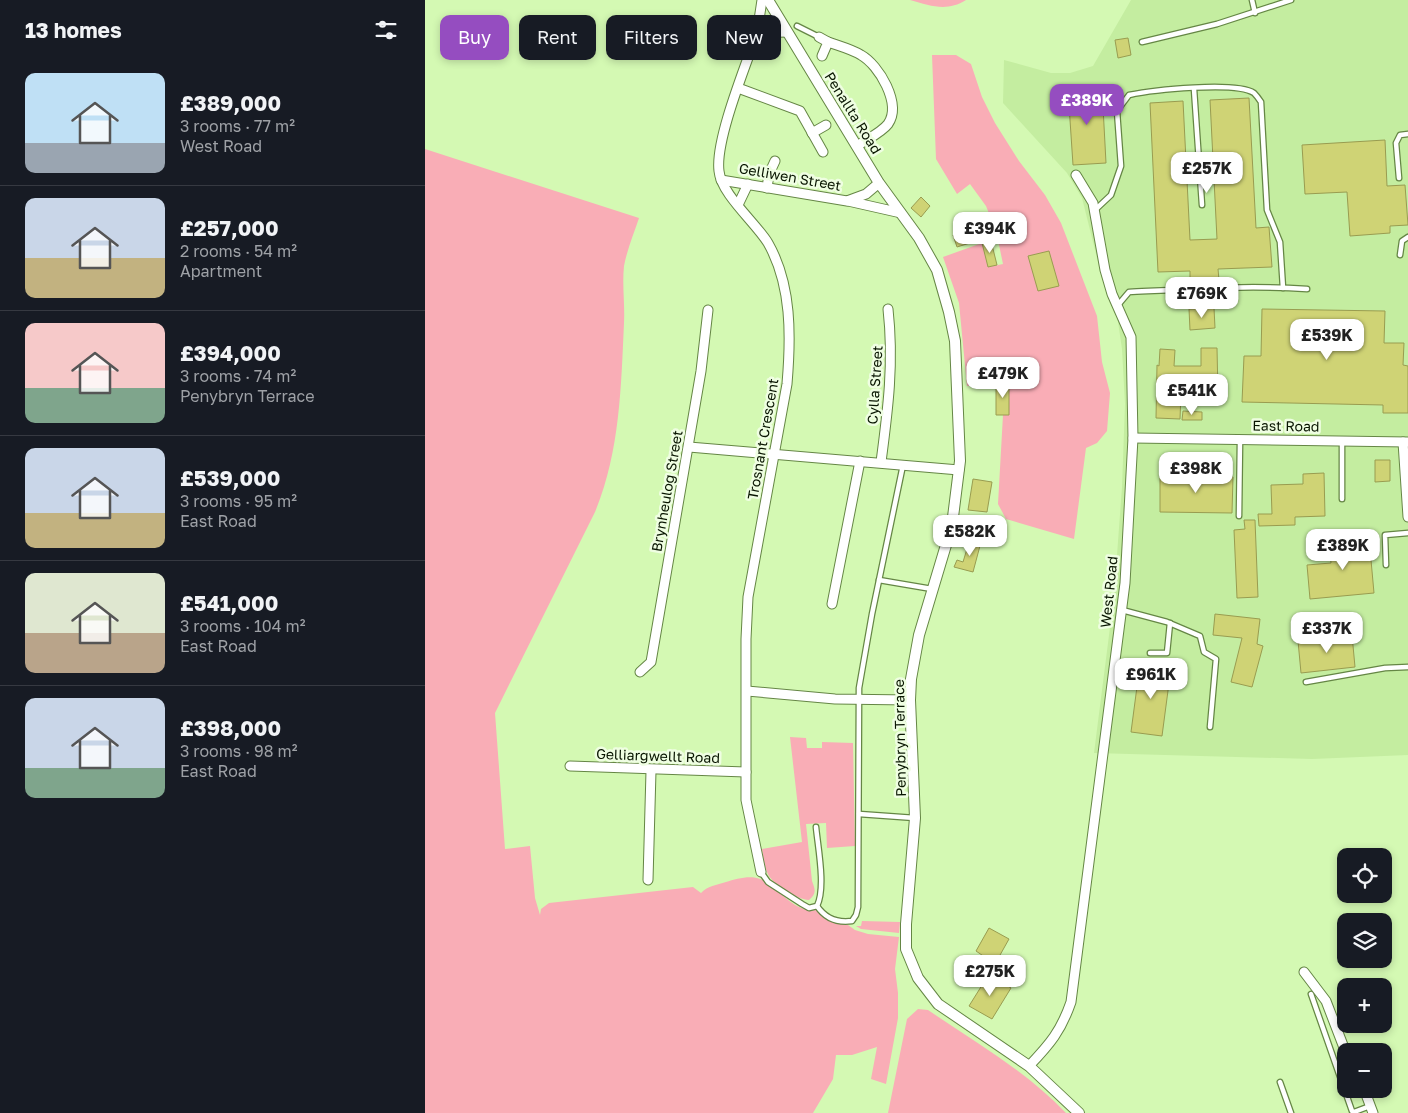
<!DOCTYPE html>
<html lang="en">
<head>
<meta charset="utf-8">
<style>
  body { margin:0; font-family:"Golos Text",sans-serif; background:#242831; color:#f1f3f6; height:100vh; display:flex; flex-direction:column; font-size:19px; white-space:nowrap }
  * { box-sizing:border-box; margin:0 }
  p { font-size:16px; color:#9ea1a6 }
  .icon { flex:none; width:28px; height:28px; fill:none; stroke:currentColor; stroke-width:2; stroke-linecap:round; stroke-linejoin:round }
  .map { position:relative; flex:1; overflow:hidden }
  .side { display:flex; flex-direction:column; background:#171b24; width:425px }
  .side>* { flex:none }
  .banner { position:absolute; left:15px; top:15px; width:475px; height:45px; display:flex; gap:10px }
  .tools { position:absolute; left:912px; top:848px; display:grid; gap:10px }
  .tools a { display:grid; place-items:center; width:55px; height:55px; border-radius:10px; background:#171b24; box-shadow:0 2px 8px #0003; font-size:25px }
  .price { position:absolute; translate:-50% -42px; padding:0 11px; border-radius:10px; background:#fff; color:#222; font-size:16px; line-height:32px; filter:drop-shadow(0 1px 2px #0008) }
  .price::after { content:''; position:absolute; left:50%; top:30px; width:15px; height:11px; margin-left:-8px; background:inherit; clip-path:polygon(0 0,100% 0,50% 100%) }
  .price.on { background:#954dc0; color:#fff }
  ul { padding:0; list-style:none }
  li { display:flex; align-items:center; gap:15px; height:125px; padding:0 25px }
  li+li { border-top:1px solid #363941 }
  li span { display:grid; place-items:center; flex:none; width:140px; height:100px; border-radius:10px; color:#555 }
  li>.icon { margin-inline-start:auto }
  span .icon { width:60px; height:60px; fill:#fffc; stroke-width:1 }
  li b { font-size:21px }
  h2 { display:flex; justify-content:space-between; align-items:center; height:60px; padding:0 25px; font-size:21px }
  .pill { padding:0 18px; border-radius:10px; background:#171b24; box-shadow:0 2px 8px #0003; font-size:18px; line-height:45px }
  .pill.on { background:#954dc0; color:#fff }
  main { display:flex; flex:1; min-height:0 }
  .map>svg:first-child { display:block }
  .built { fill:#c4eda0 }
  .green { fill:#f9adb6 }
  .building { fill:#cfd375; stroke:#999c50 }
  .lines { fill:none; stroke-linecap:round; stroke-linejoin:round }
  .service-casing { stroke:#658645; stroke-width:7 }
  .minor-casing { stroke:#658645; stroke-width:11 }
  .tertiary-casing { stroke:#658645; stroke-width:12 }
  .service { stroke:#fff; stroke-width:4.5 }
  .minor { stroke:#fff; stroke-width:9 }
  .tertiary { stroke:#fff; stroke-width:10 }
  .labels { text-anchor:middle; stroke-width:5; stroke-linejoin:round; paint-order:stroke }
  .street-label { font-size:14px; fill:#081500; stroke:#effee2 }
</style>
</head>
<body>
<main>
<section class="side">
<h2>13 homes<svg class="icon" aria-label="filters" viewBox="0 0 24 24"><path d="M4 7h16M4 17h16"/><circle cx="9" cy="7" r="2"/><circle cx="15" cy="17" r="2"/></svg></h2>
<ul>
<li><span style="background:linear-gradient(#bfe0f5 70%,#9aa5b1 0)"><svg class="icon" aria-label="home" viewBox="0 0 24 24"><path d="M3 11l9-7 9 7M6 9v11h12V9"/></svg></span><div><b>£389,000</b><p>3 rooms · 77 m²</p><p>West Road</p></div></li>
<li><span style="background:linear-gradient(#c9d6e8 60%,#c2b280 0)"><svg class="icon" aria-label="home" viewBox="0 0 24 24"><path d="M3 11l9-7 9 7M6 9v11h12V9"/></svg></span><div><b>£257,000</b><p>2 rooms · 54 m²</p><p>Apartment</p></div></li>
<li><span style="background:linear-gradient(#f6c9c9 65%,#7fa58c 0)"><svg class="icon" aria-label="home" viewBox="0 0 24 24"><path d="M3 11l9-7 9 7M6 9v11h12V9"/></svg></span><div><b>£394,000</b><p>3 rooms · 74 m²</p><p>Penybryn Terrace</p></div></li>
<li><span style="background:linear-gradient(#c9d6e8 65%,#c2b280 0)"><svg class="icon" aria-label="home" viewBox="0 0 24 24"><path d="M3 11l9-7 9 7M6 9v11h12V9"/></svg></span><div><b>£539,000</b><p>3 rooms · 95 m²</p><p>East Road</p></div></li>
<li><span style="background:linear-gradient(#dfe7d0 60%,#b9a48a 0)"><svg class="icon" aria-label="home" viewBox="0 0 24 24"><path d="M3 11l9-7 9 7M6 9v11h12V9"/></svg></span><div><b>£541,000</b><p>3 rooms · 104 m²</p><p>East Road</p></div></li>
<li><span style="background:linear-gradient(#c9d6e8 70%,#7fa58c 0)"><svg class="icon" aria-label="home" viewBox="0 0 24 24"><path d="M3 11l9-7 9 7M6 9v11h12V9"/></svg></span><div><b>£398,000</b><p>3 rooms · 98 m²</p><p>East Road</p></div></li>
</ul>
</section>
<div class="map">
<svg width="983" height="1113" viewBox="0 0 983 1113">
  <rect width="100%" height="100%" fill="#d4f9b3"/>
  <polygon class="built" points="706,0 983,0 983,755 887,759 669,753 689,596 697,487 700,404 697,349 692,315 677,278 657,198 642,173 578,103 579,60 626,73 645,73 668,66"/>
  <g class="green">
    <path d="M 485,0 L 541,0 C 522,12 506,6 485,0 Z"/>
    <polygon points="507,55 531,55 546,64 557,97 570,123 594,161 620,195 636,223 672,316 677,362 685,393 682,431 672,443 661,448 649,539 581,519 573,504 578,415 584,415 584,389 587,388 586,382 542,386 534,303 518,257 557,243 563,267 578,264 573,240 587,236 579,212 565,216 561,206 545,184 532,194 511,159"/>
    <path d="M 0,149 L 214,218 C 209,233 202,250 199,266 C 197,285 200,304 199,323 C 196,387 195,452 170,512 L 70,713 L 80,849 L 105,846 L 110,898 L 115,915 L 116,909 L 124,903 L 268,887 L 276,893 C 282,886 292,885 301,882 C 311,879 325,875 335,879 C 353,886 368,914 392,910 L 405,920 L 423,925 L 430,930 L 443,934 L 474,937 L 470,969 L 473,993 L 473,1018 L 461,1084 L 446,1079 L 452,1047 L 427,1055 L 411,1055 L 408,1079 L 388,1113 L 0,1113 Z"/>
    <path d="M 365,737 L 381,738 L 382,748 L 397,748 L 397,742 L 428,743 L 430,846 L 402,848 L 401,823 L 381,824 L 387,881 C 390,889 392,894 384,900 C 371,899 347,885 342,872 C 339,865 338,856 337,849 L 377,842 Z"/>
    <polygon points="437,921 475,922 474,933 436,929 431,926 436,926"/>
    <path d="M 493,1009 L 503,1010 C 550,1042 601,1071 641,1113 L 463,1113 L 482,1019 Z"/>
  </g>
  <g class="building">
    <polygon points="703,38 706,55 693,58 690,40"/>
    <polygon points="677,88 681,163 648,165 643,90"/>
    <polygon points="824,98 831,228 844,227 847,267 793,269 794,280 765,282 765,271 733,272 725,103 758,101 765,240 792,239 785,100"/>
    <polygon points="960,140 962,186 980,185 983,225 965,226 965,233 925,236 922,192 880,194 877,145"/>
    <polygon points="496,197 505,206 496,217 486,208"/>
    <polygon points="557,226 561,238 532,247 528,235"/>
    <polygon points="566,241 572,265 563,267 557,243"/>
    <polygon points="624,251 634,286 613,291 603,256"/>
    <polygon points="789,308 790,328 765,330 764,309"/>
    <polygon points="837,309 960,311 959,343 979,343 978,365 983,366 983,413 958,413 958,405 817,402 819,356 836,356"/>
    <polygon points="776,348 792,348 793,394 756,393 755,419 731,418 732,365 734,366 735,349 750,350 749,366 776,366"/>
    <polygon points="584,382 584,415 571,415 571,384"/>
    <polygon points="758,411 777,412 777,420 757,420"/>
    <polygon points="950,460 965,460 965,481 950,482"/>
    <polygon points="899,473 900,516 870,517 870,525 834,526 833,514 847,514 846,485 878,484 878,474"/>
    <polygon points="735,476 808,477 807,513 735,512"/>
    <polygon points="548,479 567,482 562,512 543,510"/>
    <polygon points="819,520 830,520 833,597 812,598 809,530 820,529"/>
    <polygon points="944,538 949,593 885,599 882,565 906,563 904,542"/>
    <polygon points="545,539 556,542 548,572 529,567 532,560 538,562"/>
    <polygon points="790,614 835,619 832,644 838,646 827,687 806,682 817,638 788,635"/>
    <polygon points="927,635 930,667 876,673 873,641"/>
    <polygon points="715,664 746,668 737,736 706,732"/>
    <polygon points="564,928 584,939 570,964 551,951"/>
    <polygon points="564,974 586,988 567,1019 544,1006"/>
  </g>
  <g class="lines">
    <g class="service-casing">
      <g id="service">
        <polyline points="827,0 830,13"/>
        <polyline points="372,26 394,37"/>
        <polyline points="717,42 792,24 866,0"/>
        <polyline points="769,89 777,205"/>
        <polyline points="974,178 971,143 975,135 983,134"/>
        <path d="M 670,210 L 686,195 L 696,166 L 692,111 L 704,95 C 727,90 811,81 829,93 C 831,95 834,99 836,102 L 842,210 L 855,242 L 858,288"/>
        <polyline points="975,255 977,241 983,237"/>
        <path d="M 693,305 L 704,292 C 763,289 823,285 882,289"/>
        <polyline points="917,441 917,499"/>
        <polyline points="814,516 815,440"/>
        <polyline points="961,565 960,535 983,533"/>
        <polyline points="454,580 507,589"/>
        <polyline points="697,610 742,622 775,636 779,652 791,659 785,727"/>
        <polyline points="725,653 742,653 745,623"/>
        <polyline points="881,682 960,668 983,667"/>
        <polyline points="434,814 490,818"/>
        <path d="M 336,872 L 343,882 L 377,904 L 384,908 L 392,906 C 401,888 393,848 391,827"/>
        <path d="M 392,906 C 400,918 412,923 427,921 L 431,915 L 433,907 L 434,688 L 447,614 L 478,465"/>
        <polyline points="886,994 927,1111 929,1112 945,1106"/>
        <polyline points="855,1082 866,1113"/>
      </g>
    </g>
    <g class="minor-casing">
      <g id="minor">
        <polyline points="337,0 332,33 362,32"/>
        <path d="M 332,33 C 321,65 290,140 294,171 C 296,194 331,223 343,243 C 367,285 366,337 362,384 L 323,597 L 321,639 L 321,800 L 336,872"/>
        <polyline points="394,37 403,42 397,56"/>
        <path d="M 403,42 C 414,46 426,49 436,55 C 454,65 477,104 463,124 C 456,133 442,139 432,146"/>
        <polyline points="313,88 375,111 398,152"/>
        <polyline points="387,133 401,125"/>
        <polyline points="296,180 422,201 441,194 454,183"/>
        <polyline points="342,188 344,174 350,161"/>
        <polyline points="423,201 476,213"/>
        <polyline points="313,205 323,184"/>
        <polyline points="708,438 983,442"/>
        <polyline points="978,442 983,517"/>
        <polyline points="264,447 534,470"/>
        <path d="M 456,462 C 463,409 469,363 463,309"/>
        <polyline points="407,604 435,461"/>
        <polyline points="215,672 226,662 276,371 283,310"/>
        <polyline points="322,691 410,699 485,700"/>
        <polyline points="145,766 321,772"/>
        <polyline points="223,880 226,771"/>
        <polyline points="879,972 901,1001 921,1053"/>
        <path d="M 604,1066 C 625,1044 636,1031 646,1002 L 700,583 L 708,438 L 706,337 L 687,294 L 680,270 L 668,203 L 651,175"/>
        <polyline points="939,1089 948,1113"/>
      </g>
    </g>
    <g class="tertiary-casing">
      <polyline id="tertiary" points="343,0 454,183 494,238 512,270 524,312 530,341 535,461 527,525 494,635 486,679 485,700 490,818 481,924 481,949 493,978 513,1004 604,1066 654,1113"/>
    </g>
    <use href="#service" class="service"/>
    <use href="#minor" class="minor"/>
    <use href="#tertiary" class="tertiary"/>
  </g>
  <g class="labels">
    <g class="street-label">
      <text transform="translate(428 113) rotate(58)" y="5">Penallta Road</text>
      <text transform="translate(365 177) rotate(10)" y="5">Gelliwen Street</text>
      <text transform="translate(450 385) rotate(-86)" y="5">Cylla Street</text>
      <text transform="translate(861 426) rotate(1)" y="5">East Road</text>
      <text transform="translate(338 439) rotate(-80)" y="5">Trosnant Crescent</text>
      <text transform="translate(242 491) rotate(-80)" y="5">Brynheulog Street</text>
      <text transform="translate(684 592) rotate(-84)" y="5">West Road</text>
      <text transform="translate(475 738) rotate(-91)" y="5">Penybryn Terrace</text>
      <text transform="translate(233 756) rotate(2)" y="5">Gelliargwellt Road</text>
    </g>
  </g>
</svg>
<div class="tools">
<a><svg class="icon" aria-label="locate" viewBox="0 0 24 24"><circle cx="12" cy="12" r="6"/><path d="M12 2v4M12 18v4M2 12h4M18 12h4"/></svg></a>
<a><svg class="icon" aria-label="layers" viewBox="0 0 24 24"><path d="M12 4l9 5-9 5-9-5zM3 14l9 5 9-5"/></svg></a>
<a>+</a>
<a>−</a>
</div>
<b class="price on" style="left:662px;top:126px">£389K</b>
<b class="price" style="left:782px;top:194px">£257K</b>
<b class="price" style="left:565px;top:254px">£394K</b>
<b class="price" style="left:777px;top:319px">£769K</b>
<b class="price" style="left:902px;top:361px">£539K</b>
<b class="price" style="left:578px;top:399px">£479K</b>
<b class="price" style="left:767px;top:416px">£541K</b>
<b class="price" style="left:771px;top:494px">£398K</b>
<b class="price" style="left:545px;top:557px">£582K</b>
<b class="price" style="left:918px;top:571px">£389K</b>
<b class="price" style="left:902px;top:654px">£337K</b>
<b class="price" style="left:726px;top:700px">£961K</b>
<b class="price" style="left:565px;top:997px">£275K</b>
<div class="banner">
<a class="pill on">Buy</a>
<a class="pill">Rent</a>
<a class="pill">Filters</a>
<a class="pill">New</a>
</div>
</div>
</main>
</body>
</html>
